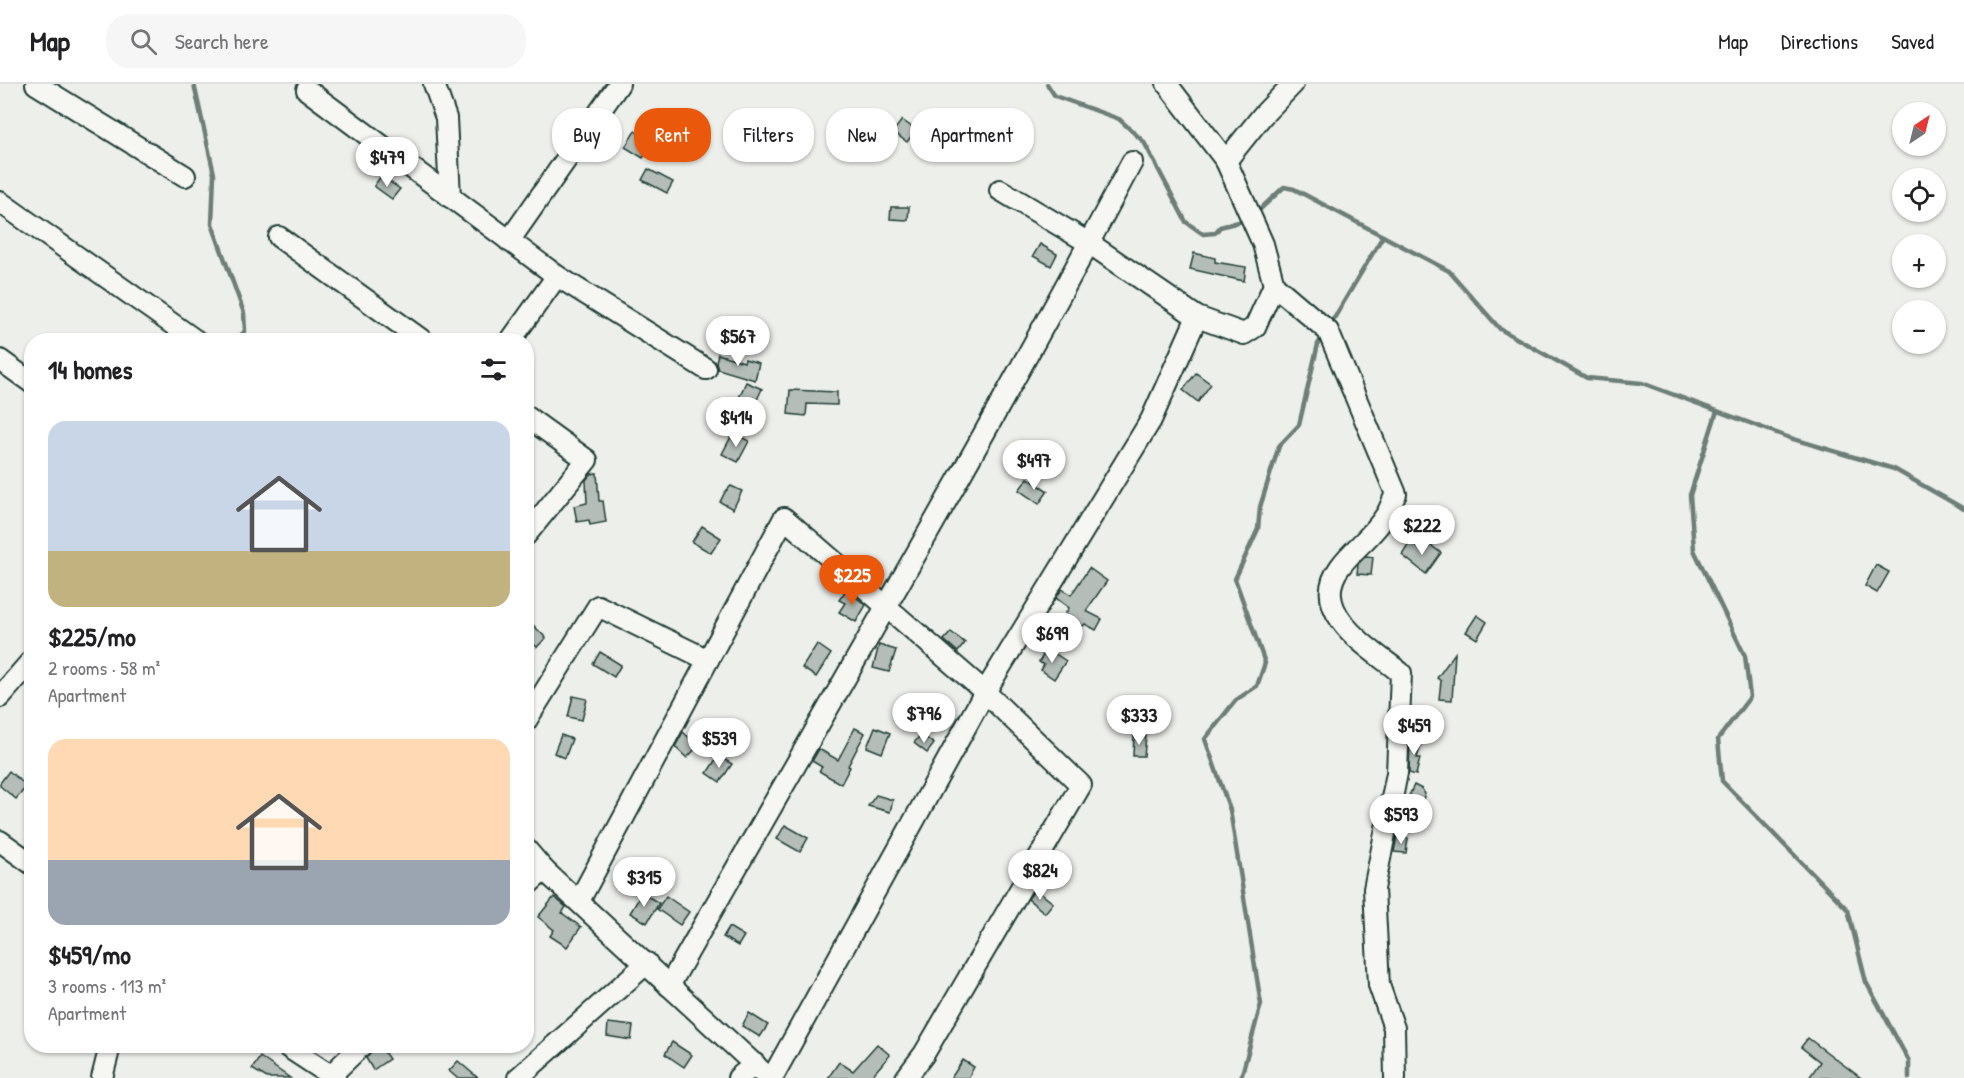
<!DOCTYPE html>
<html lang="en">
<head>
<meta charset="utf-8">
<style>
  body { margin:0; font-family:"Patrick Hand",sans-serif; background:#f6f6f6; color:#202124; height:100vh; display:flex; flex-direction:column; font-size:22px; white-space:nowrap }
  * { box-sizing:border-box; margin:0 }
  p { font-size:20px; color:#757577 }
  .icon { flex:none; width:33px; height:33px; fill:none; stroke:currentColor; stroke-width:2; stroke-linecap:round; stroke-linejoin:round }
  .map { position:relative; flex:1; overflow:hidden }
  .panel { position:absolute; left:24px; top:249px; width:510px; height:720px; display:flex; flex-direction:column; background:#fff; border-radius:24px; box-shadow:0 2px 4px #0004 }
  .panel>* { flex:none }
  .banner { position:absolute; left:552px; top:24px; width:570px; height:54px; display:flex; gap:12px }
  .needle { width:39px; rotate:35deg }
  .controls { position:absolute; left:1892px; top:18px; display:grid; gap:12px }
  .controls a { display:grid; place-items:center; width:54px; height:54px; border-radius:50%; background:#fff; box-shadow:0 2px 4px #0004; font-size:30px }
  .price { position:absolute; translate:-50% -51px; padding:0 14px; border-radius:21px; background:#fff; color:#222; font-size:20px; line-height:39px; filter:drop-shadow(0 2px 3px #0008) }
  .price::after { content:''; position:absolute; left:50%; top:36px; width:18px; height:14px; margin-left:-9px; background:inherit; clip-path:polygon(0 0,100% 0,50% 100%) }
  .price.selected { background:#ea580c; color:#fff }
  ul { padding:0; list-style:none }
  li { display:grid; align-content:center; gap:12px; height:318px; padding:0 24px }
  li span { display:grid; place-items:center; height:186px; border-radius:18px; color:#555 }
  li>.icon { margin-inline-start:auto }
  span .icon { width:108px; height:108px; fill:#fffc; stroke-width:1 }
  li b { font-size:26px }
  h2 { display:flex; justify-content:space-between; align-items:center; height:72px; padding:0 24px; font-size:26px }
  .chip { padding:0 21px; border-radius:24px; background:#fff; box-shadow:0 2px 4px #0004; font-size:21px; line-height:54px }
  .chip.selected { background:#ea580c; color:#fff }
  header { display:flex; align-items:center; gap:36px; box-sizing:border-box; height:84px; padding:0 30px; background:#fff; border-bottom:2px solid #e0e0e0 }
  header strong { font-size:28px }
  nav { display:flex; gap:33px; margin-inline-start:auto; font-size:21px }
  .search { width:420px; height:54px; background:#f6f6f6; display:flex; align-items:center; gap:15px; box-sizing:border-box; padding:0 21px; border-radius:24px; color:#757577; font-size:22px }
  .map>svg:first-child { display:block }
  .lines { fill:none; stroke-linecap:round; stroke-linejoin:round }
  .stream { stroke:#6c7e77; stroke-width:4.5 }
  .building { fill:#b4bdb8; stroke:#1f3d34; stroke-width:1.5 }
  .minor-casing { stroke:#1f3d34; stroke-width:24 }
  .minor { stroke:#f6f6f2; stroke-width:20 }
</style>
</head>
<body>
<header>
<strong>Map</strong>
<div class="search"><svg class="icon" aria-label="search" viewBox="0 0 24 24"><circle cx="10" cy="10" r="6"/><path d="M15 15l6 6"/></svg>Search here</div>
<nav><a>Map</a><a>Directions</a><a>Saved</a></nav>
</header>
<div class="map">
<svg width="1964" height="994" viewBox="0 0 1964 994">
  <rect width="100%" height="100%" fill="#edefea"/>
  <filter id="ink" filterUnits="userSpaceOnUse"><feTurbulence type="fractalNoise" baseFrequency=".0167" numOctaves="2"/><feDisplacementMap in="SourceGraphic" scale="12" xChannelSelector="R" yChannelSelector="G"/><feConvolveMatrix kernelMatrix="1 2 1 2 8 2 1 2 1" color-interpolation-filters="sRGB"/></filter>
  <g filter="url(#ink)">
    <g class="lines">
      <g class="stream">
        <polyline points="194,0 214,90 212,140 244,229 245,247 236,256"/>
        <polyline points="1047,0 1055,12 1119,35 1144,58 1186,138 1203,150 1215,149 1220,143 1246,136"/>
        <polyline points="1255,130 1284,103 1294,105 1449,187 1500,245 1587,294 1642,299 1790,354 1894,385 1964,425"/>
        <polyline points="1330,241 1383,152"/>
        <polyline points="1717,327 1690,411 1694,466 1745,572 1750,613 1718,655 1722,697 1848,826 1866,898 1909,977 1909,994"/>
        <polyline points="1241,994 1261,920 1230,726 1205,655 1236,616 1257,602 1265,579 1235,495 1258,445 1260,423 1279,362 1299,341 1318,260 1324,251"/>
      </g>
    </g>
    <g class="building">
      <polygon points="902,36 916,46 907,58 893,48"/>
      <polygon points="635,47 653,59 643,74 625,63"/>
      <polygon points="648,85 673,98 667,109 642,96"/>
      <polygon points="381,92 400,105 392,115 374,102"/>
      <polygon points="891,123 909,123 908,136 890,135"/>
      <polygon points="1040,160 1057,170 1051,182 1033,172"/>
      <polygon points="1194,169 1215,174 1215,178 1246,183 1244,197 1190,185"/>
      <polygon points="718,270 744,278 745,275 759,279 755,296 718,285 716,278"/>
      <polygon points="1196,289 1211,300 1198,318 1183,306"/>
      <polygon points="746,298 762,305 752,326 737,318"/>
      <polygon points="790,306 837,308 837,321 807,320 806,332 788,330"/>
      <polygon points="733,349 749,357 738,378 722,370"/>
      <polygon points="597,389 599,417 603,417 606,438 590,441 589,436 577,438 574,422 587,419 586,396 591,390"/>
      <polygon points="1028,394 1048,407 1039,420 1019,406"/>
      <polygon points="731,402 742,407 733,425 720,418 725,408"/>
      <polygon points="702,442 721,454 711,469 692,458"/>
      <polygon points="1425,457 1441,469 1426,490 1402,471 1410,458 1420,465"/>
      <polygon points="1366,472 1373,473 1371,491 1357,490 1358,480"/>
      <polygon points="1876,481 1889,488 1877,509 1865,502"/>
      <polygon points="1089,484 1107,497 1086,527 1102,535 1096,546 1085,540 1083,542 1065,530 1069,524 1056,514 1062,505 1071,511"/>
      <polygon points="846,506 866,521 856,538 839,528 845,519 839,516"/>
      <polygon points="1477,531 1487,538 1477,555 1466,548"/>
      <polygon points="526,534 546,554 537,563 526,554"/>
      <polygon points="951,548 965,559 958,568 944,556"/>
      <polygon points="817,560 831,570 816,593 802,584"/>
      <polygon points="879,561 896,566 889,588 873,584"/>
      <polygon points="1051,567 1066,577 1054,595 1041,586 1044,581 1039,578 1045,568 1049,571"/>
      <polygon points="600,568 621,581 614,593 593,580"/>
      <polygon points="1455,569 1452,616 1439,615 1441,597 1437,594"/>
      <polygon points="573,612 587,615 582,636 568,633"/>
      <polygon points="875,643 890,649 882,669 867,663"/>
      <polygon points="855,644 865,649 848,682 850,683 841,700 819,687 822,683 812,677 819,665 838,676"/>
      <polygon points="683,648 698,662 687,674 675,663"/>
      <polygon points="921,650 934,660 927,669 914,659"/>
      <polygon points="561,651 572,655 565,674 554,669"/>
      <polygon points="1134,651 1146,652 1144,672 1133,672"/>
      <polygon points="1410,654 1422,657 1417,674 1420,674 1416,691 1409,689"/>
      <polygon points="718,672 732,680 720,698 707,689"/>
      <polygon points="9,687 27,702 16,715 0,702 0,699"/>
      <polygon points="1414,701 1422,705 1425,710 1423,715 1418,719 1413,717 1409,712"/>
      <polygon points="876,711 893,716 890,728 868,722"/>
      <polygon points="785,741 808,754 800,768 777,755"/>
      <polygon points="1397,752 1408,754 1406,769 1394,768"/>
      <polygon points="1035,805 1053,819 1045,829 1028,815"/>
      <polygon points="642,809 659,819 647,839 630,829"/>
      <polygon points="666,812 689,828 680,841 657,825"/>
      <polygon points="554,813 566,823 562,829 581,843 567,863 550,852 554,846 538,833"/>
      <polygon points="729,843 744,852 738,862 723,853"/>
      <polygon points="749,929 768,941 760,953 742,942"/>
      <polygon points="608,939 633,942 631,956 607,952"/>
      <polygon points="1808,954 1861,994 1809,994 1820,978 1801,963"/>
      <polygon points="672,958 692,971 684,983 665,970"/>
      <polygon points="877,960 890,971 870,994 828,994 839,978 853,987"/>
      <polygon points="373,962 380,962 389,975 373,986 366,974 372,966"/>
      <polygon points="260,973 290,994 267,994 252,985"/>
      <polygon points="963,976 974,983 968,994 951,994"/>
      <polygon points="458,977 478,994 457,994 449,987"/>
    </g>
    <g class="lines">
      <g class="minor-casing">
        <g id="minor">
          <polyline points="36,0 185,92"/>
          <polyline points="434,0 446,34 450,113"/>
          <path d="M 1167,0 L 1226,77 L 1263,160 L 1274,201 L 1328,247 L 1396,410 C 1392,417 1390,425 1386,431 C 1374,451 1353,465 1340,483 C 1307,528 1371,565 1401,589 L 1397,689 L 1374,805 L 1379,901 L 1394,944 L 1395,994"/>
          <polyline points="307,6 557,192 706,285"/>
          <polyline points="1226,77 1262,32 1293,0"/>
          <polyline points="1000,106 1089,159 1197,233 1244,250 1255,243 1274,201"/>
          <polyline points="0,118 195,256"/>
          <polyline points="279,153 422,256"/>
          <polyline points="509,157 619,0"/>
          <polyline points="511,256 557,192"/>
          <polyline points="0,276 32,299"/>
          <polyline points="526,332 587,376 526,451"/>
          <polyline points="0,613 32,576"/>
          <polyline points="526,637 598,522 708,576"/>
          <polyline points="0,757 32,780"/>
          <polyline points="526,765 544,786 769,994"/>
          <polyline points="526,802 544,786"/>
          <polyline points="579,817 784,434 985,608 1081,701 924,970 906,994"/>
          <path d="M 669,902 C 825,628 985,356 1132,78"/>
          <polyline points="286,962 335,994"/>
          <polyline points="102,994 110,962"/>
          <polyline points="328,994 361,962"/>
          <polyline points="518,994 647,879"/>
          <polyline points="738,994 755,980"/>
          <polyline points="772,994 985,608 1151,336 1197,233"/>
        </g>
      </g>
      <use href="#minor" class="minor"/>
    </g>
  </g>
</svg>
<div class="controls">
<a><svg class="needle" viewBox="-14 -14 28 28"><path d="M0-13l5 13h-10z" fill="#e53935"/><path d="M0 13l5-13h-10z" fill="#757577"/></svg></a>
<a><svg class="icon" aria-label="locate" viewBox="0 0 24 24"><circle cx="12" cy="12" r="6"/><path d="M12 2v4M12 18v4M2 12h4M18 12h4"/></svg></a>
<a>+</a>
<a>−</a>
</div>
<b class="price" style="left:387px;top:104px">$479</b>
<b class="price" style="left:738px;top:283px">$567</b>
<b class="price" style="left:736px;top:364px">$414</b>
<b class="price" style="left:1034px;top:407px">$497</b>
<b class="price" style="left:1422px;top:472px">$222</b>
<b class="price selected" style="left:852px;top:522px">$225</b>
<b class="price" style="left:1052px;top:580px">$699</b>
<b class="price" style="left:924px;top:660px">$796</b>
<b class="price" style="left:1139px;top:662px">$333</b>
<b class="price" style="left:1414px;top:672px">$459</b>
<b class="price" style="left:719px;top:685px">$539</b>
<b class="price" style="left:1401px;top:761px">$593</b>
<b class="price" style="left:1040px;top:817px">$824</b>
<b class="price" style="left:644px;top:824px">$315</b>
<div class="banner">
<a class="chip">Buy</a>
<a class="chip selected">Rent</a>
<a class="chip">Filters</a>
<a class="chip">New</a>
<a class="chip">Apartment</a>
</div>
<section class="panel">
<h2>14 homes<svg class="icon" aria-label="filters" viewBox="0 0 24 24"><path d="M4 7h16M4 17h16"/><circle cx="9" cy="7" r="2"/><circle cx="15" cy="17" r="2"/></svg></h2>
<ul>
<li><span style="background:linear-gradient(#c9d6e8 70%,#c2b280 0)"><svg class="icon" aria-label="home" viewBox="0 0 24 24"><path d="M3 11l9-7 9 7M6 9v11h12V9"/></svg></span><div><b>$225/mo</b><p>2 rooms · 58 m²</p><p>Apartment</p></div></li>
<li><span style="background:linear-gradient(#ffd9b3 65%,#9aa5b1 0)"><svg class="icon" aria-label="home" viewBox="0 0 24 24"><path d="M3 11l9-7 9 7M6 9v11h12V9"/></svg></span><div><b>$459/mo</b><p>3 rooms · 113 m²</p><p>Apartment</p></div></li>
</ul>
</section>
</div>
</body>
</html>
